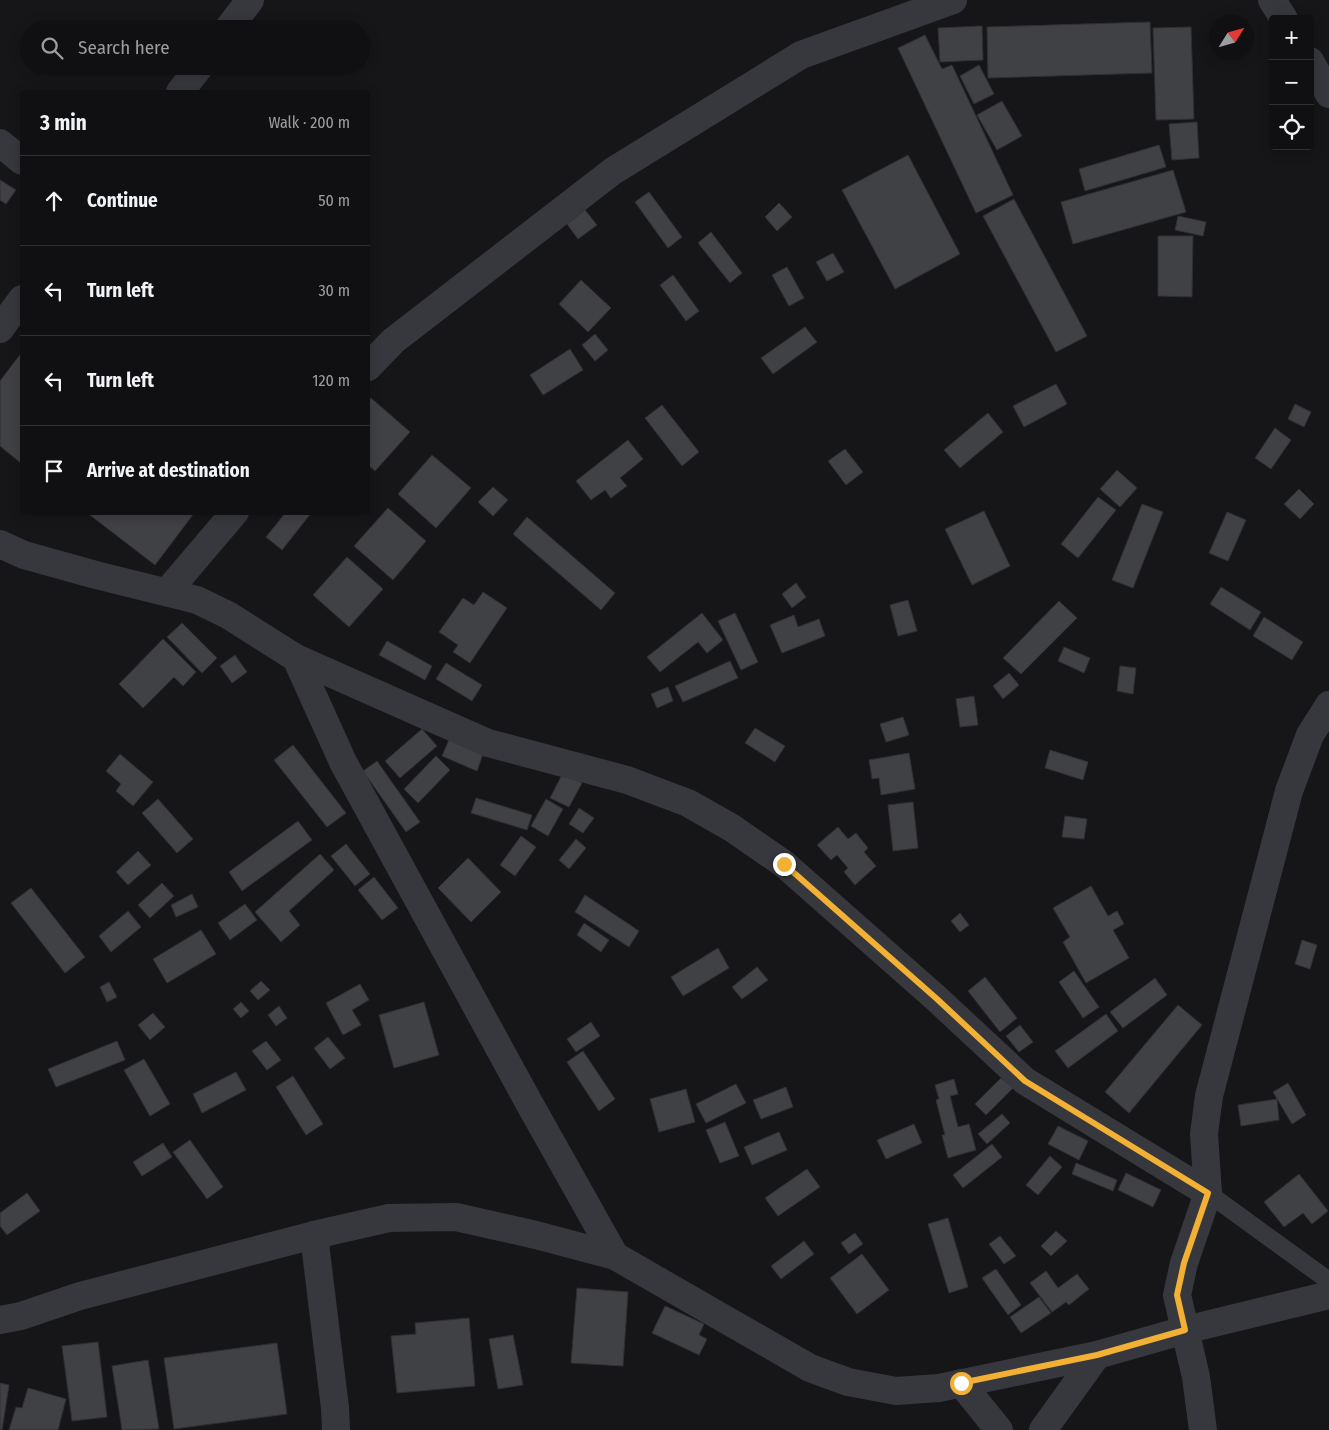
<!DOCTYPE html>
<meta charset="utf-8">
<style>
:root{--surface:#101012;--page:#1e1e20;--text:#f1f3f6;--muted:#9c9d9f;--line:#303032}
body{margin:0;font-family:"Fira Sans Condensed",sans-serif;background:var(--page);color:var(--text)}
.controls{position:absolute;right:15px;top:15px;display:grid;overflow:hidden;border-radius:5px;box-shadow:0 2px 12px #0003}
.controls button{width:45px;height:45px;display:grid;place-items:center;padding:0;border:0;border-bottom:1px solid var(--line);background:var(--surface);color:var(--text);font:25px sans-serif}
.compass{position:absolute;left:1209px;top:15px;width:45px;height:45px;border-radius:50%;background:var(--surface);box-shadow:0 2px 12px #0003;rotate:53deg}
.stop{position:absolute;width:15px;height:15px;margin:-11px;border:4px solid #f2b134;border-radius:50%;background:#fff}
.stop.end{background:#f2b134;border-color:#fff;box-shadow:0 1px 5px #0008}
.list{margin:0;padding:0;list-style:none}
h2{display:flex;justify-content:space-between;align-items:center;height:65px;margin:0;padding:0 20px;font-size:21px}
h2 small{font-size:16px;font-weight:400;color:var(--muted)}
.list li{display:grid;grid-template-columns:32px 1fr auto;gap:15px;align-items:center;box-sizing:border-box;height:90px;padding:0 20px;border-top:1px solid var(--line)}
.list b{display:block;font-size:19px;white-space:nowrap}
.list em{font-size:16px;font-style:normal;color:var(--muted)}
.icon{flex:none;width:28px;height:28px;fill:none;stroke:currentColor;stroke-width:2;stroke-linecap:round;stroke-linejoin:round}
.map{position:relative;flex:none;width:1329px;height:1430px;overflow:hidden}
.search{position:absolute;background:var(--surface);box-shadow:0 2px 12px #0003;left:20px;top:20px;width:350px;height:55px;display:flex;align-items:center;gap:12px;box-sizing:border-box;padding:0 18px;border-radius:28px;color:var(--muted);font-size:19px}
.panel{position:absolute;background:var(--surface);box-shadow:0 2px 12px #0003;left:20px;top:90px;width:350px;height:425px;border-radius:5px}
.map>svg:first-child{display:block}
.building{fill:#404145;stroke:#303034}
.lines{fill:none;stroke-linecap:round;stroke-linejoin:round}
.service{stroke:#37383d;stroke-width:18}
.minor{stroke:#37383d;stroke-width:28}
.tertiary{stroke:#37383d;stroke-width:28}
.route{stroke:#f2b134;stroke-width:6}
</style>
<div class="map">
<svg width="1329" height="1430" viewBox="0 0 1329 1430">
<rect width="100%" height="100%" fill="#161618"/>
<g class="building">
<polygon points="1150,22 1152,73 988,78 987,27"/>
<polygon points="982,26 983,60 940,62 938,28"/>
<polygon points="1191,27 1194,119 1156,120 1153,28"/>
<polygon points="925,35 942,69 952,65 1013,195 976,213 898,48"/>
<polygon points="979,65 994,94 974,104 960,76"/>
<polygon points="1002,101 1022,136 997,150 977,115"/>
<polygon points="1197,122 1199,158 1172,160 1169,124"/>
<polygon points="1159,145 1166,167 1085,191 1079,169"/>
<polygon points="908,155 960,254 895,289 842,190"/>
<polygon points="1173,170 1186,212 1073,244 1061,202"/>
<polygon points="0,180 16,190 6,204 0,200"/>
<polygon points="649,192 682,237 668,248 635,202"/>
<polygon points="1014,199 1087,336 1056,352 983,216"/>
<polygon points="779,203 792,217 777,231 765,217"/>
<polygon points="585,210 597,225 578,239 567,224"/>
<polygon points="1178,216 1206,222 1203,236 1175,230"/>
<polygon points="711,232 742,273 730,283 698,243"/>
<polygon points="1158,236 1193,236 1192,297 1158,296"/>
<polygon points="833,253 844,272 827,281 816,262"/>
<polygon points="787,267 804,298 789,306 772,275"/>
<polygon points="673,275 699,311 686,321 660,285"/>
<polygon points="581,280 611,308 588,332 559,304"/>
<polygon points="805,327 817,342 773,374 761,358"/>
<polygon points="595,334 608,350 595,361 582,345"/>
<polygon points="570,349 583,370 543,395 530,375"/>
<polygon points="22,352 22,464 0,446 0,381"/>
<polygon points="1056,384 1067,404 1024,427 1013,406"/>
<polygon points="371,398 410,432 375,471 368,465 368,401"/>
<polygon points="1295,404 1311,412 1304,427 1288,419"/>
<polygon points="662,405 699,452 682,466 645,418"/>
<polygon points="988,413 1003,432 960,468 944,450"/>
<polygon points="1275,428 1291,440 1271,469 1255,458"/>
<polygon points="628,440 643,459 620,478 627,486 611,498 605,490 591,500 576,481"/>
<polygon points="845,449 863,472 846,485 828,461"/>
<polygon points="432,455 471,488 436,528 398,494"/>
<polygon points="1117,470 1137,488 1120,507 1100,489"/>
<polygon points="493,487 508,500 493,516 478,502"/>
<polygon points="1299,489 1314,504 1300,519 1284,504"/>
<polygon points="1098,497 1116,510 1078,558 1061,544"/>
<polygon points="1142,504 1163,512 1133,588 1112,580"/>
<polygon points="388,508 426,541 393,580 354,546"/>
<polygon points="984,511 1010,566 972,585 945,529"/>
<polygon points="86,512 195,512 155,565"/>
<polygon points="286,512 312,512 282,550 266,537"/>
<polygon points="1227,512 1246,520 1228,561 1209,553"/>
<polygon points="527,517 615,593 601,610 513,534"/>
<polygon points="347,557 383,589 349,627 313,595"/>
<polygon points="796,583 806,597 792,608 782,594"/>
<polygon points="1221,587 1261,612 1250,630 1210,604"/>
<polygon points="483,592 507,608 470,663 453,652 458,645 439,632 463,598 474,605"/>
<polygon points="908,600 917,631 898,636 890,605"/>
<polygon points="1059,601 1077,618 1021,674 1003,658"/>
<polygon points="702,613 723,640 707,653 698,642 660,672 647,657"/>
<polygon points="735,613 758,662 741,670 718,621"/>
<polygon points="794,615 798,627 819,619 825,636 782,653 770,625"/>
<polygon points="1264,617 1303,642 1292,660 1253,636"/>
<polygon points="182,623 217,658 202,673 167,637"/>
<polygon points="163,639 196,672 183,686 174,677 143,708 119,684"/>
<polygon points="387,641 432,666 425,680 379,655"/>
<polygon points="1064,647 1090,658 1084,673 1058,661"/>
<polygon points="235,655 247,672 232,683 220,666"/>
<polygon points="730,661 738,678 683,702 675,686"/>
<polygon points="446,663 482,685 472,701 436,679"/>
<polygon points="1120,666 1136,668 1133,694 1117,691"/>
<polygon points="1009,673 1019,685 1003,699 993,686"/>
<polygon points="668,687 673,701 657,708 651,694"/>
<polygon points="974,696 978,725 960,727 956,699"/>
<polygon points="903,717 909,735 886,742 880,724"/>
<polygon points="755,728 785,746 775,762 745,743"/>
<polygon points="422,729 437,746 400,778 385,761"/>
<polygon points="449,740 483,754 477,771 442,756"/>
<polygon points="293,745 346,813 327,827 274,760"/>
<polygon points="1050,750 1088,762 1083,780 1045,768"/>
<polygon points="909,753 915,789 881,795 879,778 872,779 869,760"/>
<polygon points="120,754 153,782 133,806 116,791 121,784 106,771"/>
<polygon points="436,756 450,770 418,803 404,789"/>
<polygon points="377,761 420,822 406,832 363,771"/>
<polygon points="563,773 582,783 569,807 550,798"/>
<polygon points="476,798 532,815 527,830 471,813"/>
<polygon points="158,799 193,839 177,853 142,813"/>
<polygon points="546,799 563,809 548,836 531,826"/>
<polygon points="913,802 918,848 893,851 888,805"/>
<polygon points="579,808 594,818 583,833 569,824"/>
<polygon points="1065,816 1087,819 1084,839 1062,837"/>
<polygon points="298,821 312,840 242,891 229,872"/>
<polygon points="838,827 848,839 856,833 868,848 864,852 876,866 855,885 844,872 848,868 837,855 831,860 817,845"/>
<polygon points="521,836 536,847 515,876 500,865"/>
<polygon points="576,839 586,848 569,869 559,860"/>
<polygon points="346,844 370,874 355,886 331,856"/>
<polygon points="138,851 151,865 128,885 116,872"/>
<polygon points="320,854 334,870 289,911 300,925 281,942 255,912"/>
<polygon points="468,858 501,892 471,922 438,888"/>
<polygon points="374,877 398,908 382,920 358,890"/>
<polygon points="162,883 174,896 150,918 138,905"/>
<polygon points="1091,886 1108,916 1117,911 1124,924 1113,930 1129,958 1086,983 1063,942 1070,937 1053,908"/>
<polygon points="31,888 85,957 65,973 11,903"/>
<polygon points="192,894 198,907 176,917 171,905"/>
<polygon points="585,895 639,931 629,947 575,912"/>
<polygon points="245,904 257,920 230,940 218,923"/>
<polygon points="128,911 141,927 111,952 99,936"/>
<polygon points="960,913 969,925 960,932 951,921"/>
<polygon points="584,923 609,940 601,952 577,935"/>
<polygon points="201,930 216,954 167,983 153,959"/>
<polygon points="1302,940 1317,945 1310,969 1295,964"/>
<polygon points="718,948 729,968 683,996 671,977"/>
<polygon points="757,967 768,980 742,999 732,987"/>
<polygon points="1074,971 1099,1007 1083,1018 1059,982"/>
<polygon points="985,977 1017,1018 1000,1032 968,991"/>
<polygon points="1155,978 1167,995 1123,1028 1110,1012"/>
<polygon points="261,981 270,990 258,1000 250,991"/>
<polygon points="109,982 117,997 107,1002 100,987"/>
<polygon points="360,984 369,1000 352,1010 361,1025 343,1035 326,1003"/>
<polygon points="241,1002 249,1011 241,1018 233,1009"/>
<polygon points="424,1002 439,1055 394,1068 379,1015"/>
<polygon points="1178,1005 1202,1025 1129,1113 1105,1092"/>
<polygon points="279,1006 287,1018 276,1026 268,1015"/>
<polygon points="153,1013 165,1027 150,1040 138,1025"/>
<polygon points="1106,1014 1118,1031 1068,1068 1055,1051"/>
<polygon points="591,1022 600,1036 576,1052 567,1039"/>
<polygon points="1020,1025 1033,1042 1019,1052 1006,1036"/>
<polygon points="328,1037 345,1058 330,1069 314,1048"/>
<polygon points="117,1041 125,1060 56,1087 48,1069"/>
<polygon points="266,1041 281,1060 267,1070 252,1051"/>
<polygon points="583,1051 615,1099 599,1111 567,1062"/>
<polygon points="144,1059 170,1104 150,1116 124,1070"/>
<polygon points="236,1072 246,1090 202,1113 193,1094"/>
<polygon points="293,1076 323,1124 306,1135 276,1087"/>
<polygon points="1001,1078 1013,1088 986,1115 975,1104"/>
<polygon points="954,1079 958,1094 950,1096 958,1127 969,1124 976,1150 948,1158 942,1135 945,1135 936,1100 939,1099 935,1085"/>
<polygon points="1288,1083 1306,1115 1292,1124 1273,1092"/>
<polygon points="736,1084 746,1103 706,1123 696,1104"/>
<polygon points="786,1087 793,1107 761,1119 753,1100"/>
<polygon points="686,1089 695,1122 659,1132 650,1099"/>
<polygon points="1277,1099 1279,1120 1241,1126 1238,1105"/>
<polygon points="1002,1114 1010,1123 987,1144 978,1134"/>
<polygon points="725,1122 739,1156 720,1163 706,1130"/>
<polygon points="914,1124 922,1143 886,1159 877,1140"/>
<polygon points="1058,1126 1088,1141 1079,1160 1048,1144"/>
<polygon points="779,1132 787,1150 752,1165 744,1147"/>
<polygon points="190,1140 223,1187 207,1199 173,1152"/>
<polygon points="163,1143 172,1157 142,1176 133,1162"/>
<polygon points="992,1144 1002,1157 963,1188 953,1175"/>
<polygon points="1050,1156 1062,1167 1038,1195 1026,1185"/>
<polygon points="1076,1163 1117,1180 1113,1191 1072,1174"/>
<polygon points="807,1169 820,1187 778,1216 765,1198"/>
<polygon points="1126,1173 1161,1190 1153,1207 1118,1190"/>
<polygon points="1299,1174 1328,1211 1312,1224 1303,1213 1284,1227 1264,1202"/>
<polygon points="27,1193 40,1211 7,1235 0,1226 0,1213"/>
<polygon points="948,1218 968,1287 949,1293 928,1224"/>
<polygon points="1056,1231 1067,1241 1051,1256 1041,1246"/>
<polygon points="855,1233 863,1244 849,1254 841,1243"/>
<polygon points="1000,1236 1016,1256 1004,1264 989,1244"/>
<polygon points="804,1241 814,1254 781,1279 771,1266"/>
<polygon points="862,1254 889,1290 857,1314 830,1278"/>
<polygon points="996,1269 1021,1305 1008,1315 982,1278"/>
<polygon points="1046,1271 1058,1288 1077,1274 1089,1289 1069,1305 1066,1302 1052,1312 1030,1283"/>
<polygon points="577,1288 628,1292 623,1366 571,1363"/>
<polygon points="1039,1297 1051,1313 1021,1333 1010,1317"/>
<polygon points="665,1306 704,1324 699,1335 707,1339 699,1355 652,1333"/>
<polygon points="469,1318 475,1386 397,1393 391,1336 416,1334 415,1323"/>
<polygon points="513,1335 523,1385 498,1389 489,1339"/>
<polygon points="98,1342 107,1417 72,1421 62,1346"/>
<polygon points="277,1343 287,1414 174,1429 164,1358"/>
<polygon points="148,1360 159,1429 122,1430 112,1366"/>
<polygon points="0,1383 9,1385 2,1430 0,1429"/>
<polygon points="28,1388 66,1399 58,1430 9,1430 16,1407 22,1408"/>
</g>
<g class="lines">
<polyline class="service" points="1208,1193 1329,1281"/>
<g class="minor">
<polyline points="228,29 250,0"/>
<polyline points="180,92 200,66"/>
<polyline points="0,143 22,161"/>
<polyline points="0,329 22,299"/>
<polyline points="368,367 393,341 613,171 801,55 953,0"/>
<polyline points="0,544 24,555 96,575 197,600 228,615 296,658 488,743 627,780 688,803 732,828 784,864 937,999 1025,1081 1208,1193"/>
<polyline points="167,592 235,512"/>
<polyline points="296,658 343,762 528,1101 615,1256"/>
<polyline points="314,1235 335,1408 336,1430"/>
<polyline points="0,1320 21,1316 80,1296 314,1235 389,1218 456,1217 536,1235 615,1256 810,1368 848,1382 896,1391 939,1388 1097,1355 1185,1330 1329,1295"/>
<polyline points="961,1383 999,1430"/>
<polyline points="1043,1430 1097,1355"/>
<polyline points="1203,1430 1196,1377 1177,1295 1184,1263 1208,1193 1204,1134 1209,1096 1289,791 1310,735 1329,705"/>
</g>
<g class="tertiary">
<polyline points="1272,0 1284,19"/>
<polyline points="1310,61 1329,94"/>
</g>
</g>
<g class="lines">
<polyline class="route" points="784,864 937,999 1025,1081 1208,1193 1184,1263 1177,1295 1185,1330 1097,1355 961,1383"/>
</g>
</svg>
<div class="controls">
<button>+</button>
<button>−</button>
<button><svg class="icon" aria-label="locate" viewBox="0 0 24 24"><circle cx="12" cy="12" r="6"/><path d="M12 2v4M12 18v4M2 12h4M18 12h4"/></svg></button>
</div>
<svg class="compass" viewBox="-18 -18 36 36"><path d="M0-13l5 13h-10z" fill="#e53935"/><path d="M0 13l5-13h-10z" fill="#9c9d9f"/></svg>
<div class="stop" style="left:961px;top:1383px"></div>
<div class="stop end" style="left:784px;top:864px"></div>
<div class="search"><svg class="icon" aria-label="search" viewBox="0 0 24 24"><circle cx="10" cy="10" r="6"/><path d="M15 15l6 6"/></svg>Search here</div>
<section class="panel">
<h2>3 min<small>Walk · 200 m</small></h2>
<ul class="list">
<li><svg class="icon" aria-label="ahead" viewBox="0 0 24 24"><path d="M12 20V5M6 11l6-6 6 6"/></svg><div><b>Continue</b></div><em>50 m</em></li>
<li><svg class="icon" aria-label="left" viewBox="0 0 24 24"><path d="M17 20v-9H6M10 6l-5 5 5 5"/></svg><div><b>Turn left</b></div><em>30 m</em></li>
<li><svg class="icon" aria-label="left" viewBox="0 0 24 24"><path d="M17 20v-9H6M10 6l-5 5 5 5"/></svg><div><b>Turn left</b></div><em>120 m</em></li>
<li><svg class="icon" aria-label="arrive" viewBox="0 0 24 24"><path d="M6 21V4h12l-3 4 3 4H6"/></svg><div><b>Arrive at destination</b></div></li>
</ul>
</section>
</div>
